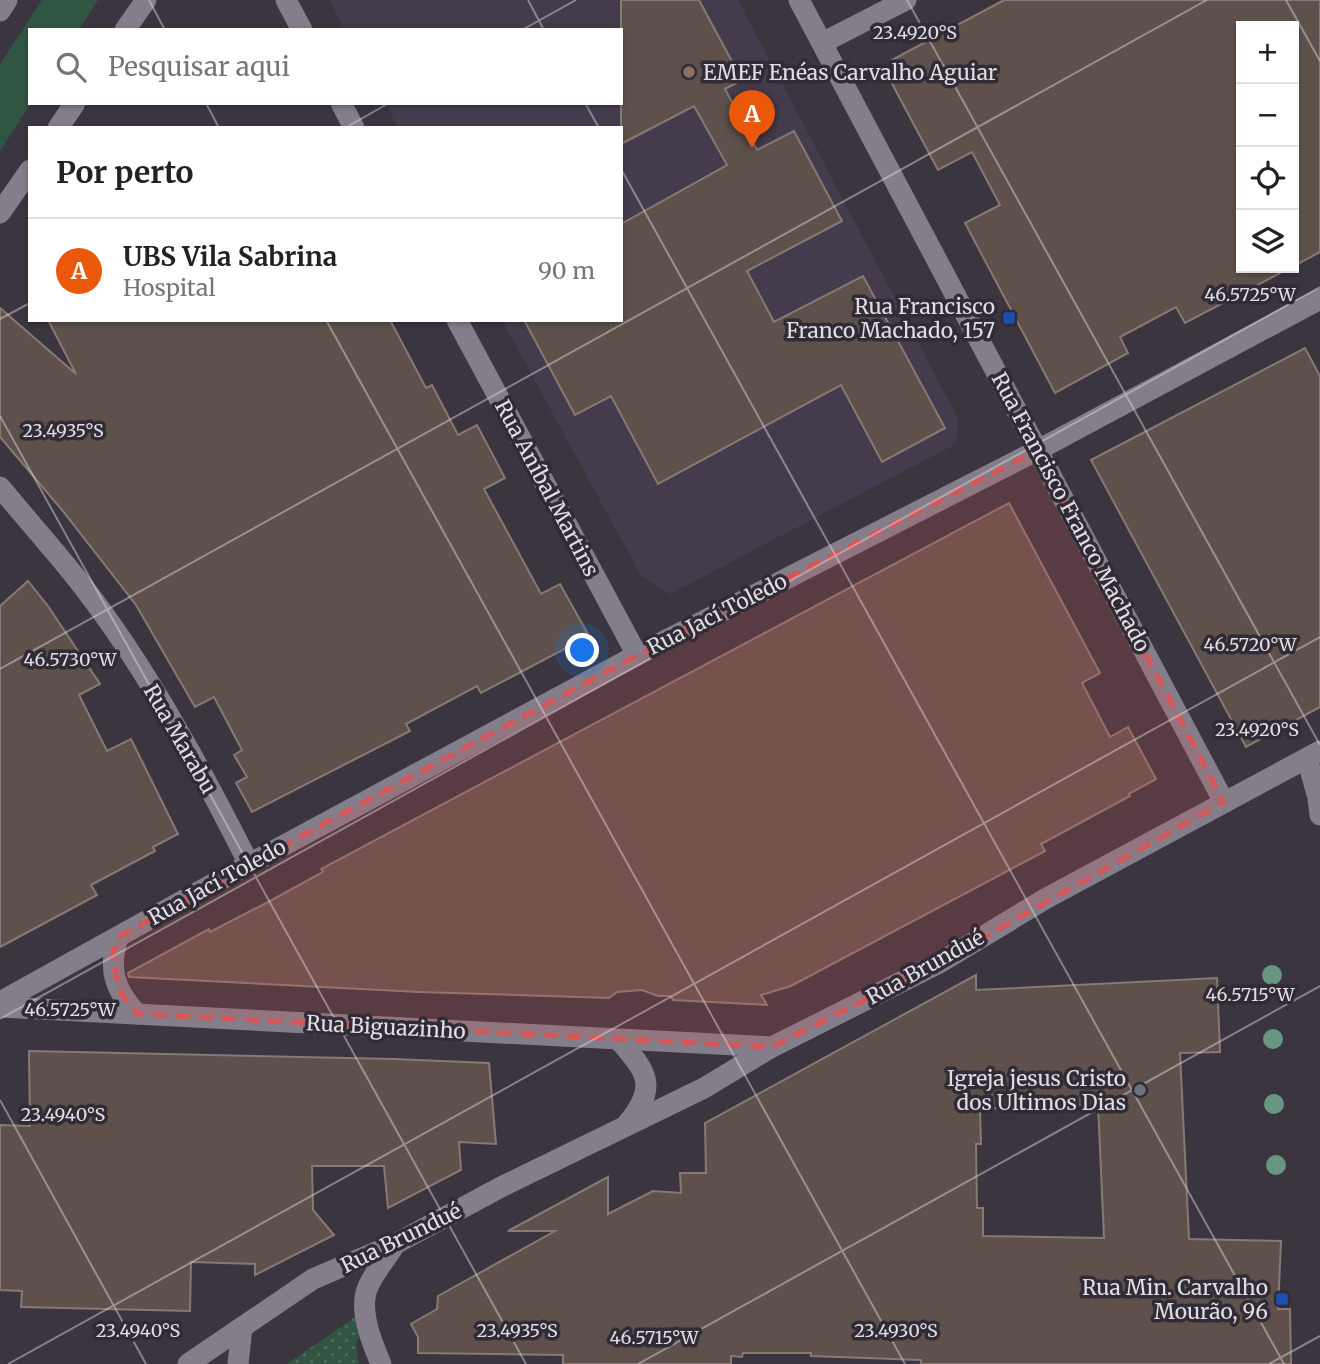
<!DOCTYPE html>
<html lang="pt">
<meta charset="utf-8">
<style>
:root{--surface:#fff;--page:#f6f6f6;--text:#222;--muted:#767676;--line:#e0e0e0;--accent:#ea580c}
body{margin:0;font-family:Merriweather,serif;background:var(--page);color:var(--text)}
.controls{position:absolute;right:21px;top:21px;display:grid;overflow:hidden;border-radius:0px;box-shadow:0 2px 5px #0004}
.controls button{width:63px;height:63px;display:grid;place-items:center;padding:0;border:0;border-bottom:2px solid var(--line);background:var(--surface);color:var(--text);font:35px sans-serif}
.you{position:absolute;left:583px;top:651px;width:24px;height:24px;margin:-18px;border:5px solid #fff;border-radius:50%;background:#1a73e8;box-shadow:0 0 0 10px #1a73e833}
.badge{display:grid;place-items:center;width:46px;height:46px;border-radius:50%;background:var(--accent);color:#fff;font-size:23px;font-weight:700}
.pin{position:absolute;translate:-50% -58px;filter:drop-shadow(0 2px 4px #0008)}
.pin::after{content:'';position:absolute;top:37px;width:24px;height:21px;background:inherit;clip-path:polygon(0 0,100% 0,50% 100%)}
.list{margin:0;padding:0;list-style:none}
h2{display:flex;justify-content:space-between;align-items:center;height:91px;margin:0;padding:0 28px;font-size:30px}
h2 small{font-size:23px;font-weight:400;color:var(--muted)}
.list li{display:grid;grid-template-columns:46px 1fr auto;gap:21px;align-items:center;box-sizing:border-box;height:105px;padding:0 28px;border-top:2px solid var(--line)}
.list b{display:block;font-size:26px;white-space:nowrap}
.list p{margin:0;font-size:23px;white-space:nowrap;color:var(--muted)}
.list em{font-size:23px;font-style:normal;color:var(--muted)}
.icon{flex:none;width:38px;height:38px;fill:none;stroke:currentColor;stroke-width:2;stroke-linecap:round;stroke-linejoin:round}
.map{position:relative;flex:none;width:1320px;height:1364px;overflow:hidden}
.search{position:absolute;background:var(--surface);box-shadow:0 2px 5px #0004;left:28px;top:28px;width:595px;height:77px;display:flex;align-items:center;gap:18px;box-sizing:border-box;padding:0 24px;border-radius:0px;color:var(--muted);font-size:26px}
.panel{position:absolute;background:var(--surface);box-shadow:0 2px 5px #0004;left:28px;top:126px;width:595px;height:196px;border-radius:0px}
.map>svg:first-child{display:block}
.built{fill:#443c4c}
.grass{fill:#315543}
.garden{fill:url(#garden-dots)}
.building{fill:#5e514c;stroke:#877973;stroke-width:2;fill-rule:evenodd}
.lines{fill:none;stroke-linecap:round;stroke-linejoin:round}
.street{stroke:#837e8a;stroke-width:21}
.secondary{stroke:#837e8a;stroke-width:21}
.tree{fill:#679681}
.marked{fill:#d85557;fill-opacity:0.2;stroke:#d85557;stroke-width:5;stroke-dasharray:14 9;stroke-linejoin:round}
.ticks{fill:none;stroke:#e0dde4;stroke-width:2;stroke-opacity:0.45}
.education-dot{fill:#8d6e63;stroke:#302b35;stroke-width:2.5}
.transit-dot{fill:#1a4fb4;stroke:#302b35;stroke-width:2.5}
.worship-dot{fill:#6b7280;stroke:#302b35;stroke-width:2.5}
.labels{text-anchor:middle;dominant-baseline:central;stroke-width:7;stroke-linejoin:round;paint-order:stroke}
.poi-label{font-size:21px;fill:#e0dde4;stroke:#302b35;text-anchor:end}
.street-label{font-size:21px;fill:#e0dde4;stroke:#302b35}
.ticks-label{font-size:18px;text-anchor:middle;fill:#e0dde4;stroke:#302b35;stroke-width:7;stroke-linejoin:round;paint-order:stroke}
</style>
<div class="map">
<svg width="1320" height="1364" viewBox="0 0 1320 1364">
<defs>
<pattern id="garden-dots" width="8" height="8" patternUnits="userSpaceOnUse" patternTransform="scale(1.75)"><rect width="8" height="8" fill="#315543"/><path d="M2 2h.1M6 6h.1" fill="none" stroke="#4f6d5e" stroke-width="1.8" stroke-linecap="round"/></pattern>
</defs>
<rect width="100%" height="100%" fill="#3a353f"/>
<polygon class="built" points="329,0 738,0 959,420 956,444 670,594 641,576 502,320 621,320 621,128 398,128 385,103 621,103 621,30 345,30"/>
<polygon class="grass" points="42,0 98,0 79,30 30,30 31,103 0,151 0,64"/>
<polygon class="garden" points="367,1309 356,1346 359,1364 287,1364"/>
<g class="building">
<polygon points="621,0 699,0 742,80 725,89 757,150 794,131 842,221 747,271 774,322 863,276 945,428 882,462 841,385 658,484 611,396 575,415 524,320 621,320 621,224 727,165 694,106 621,144"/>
<polygon points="1004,0 1320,0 1320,252 1294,266 1294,26 1241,26 1241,268 1290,268 1185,323 1176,307 1120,337 1128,353 1055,393 965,223 1000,205 972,152 938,170 888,76 892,60"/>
<polygon points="0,308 76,374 48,320 390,320 426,388 432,385 458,435 477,425 505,478 484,489 541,594 560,584 589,636 481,693 477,686 406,724 410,731 252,812 236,783 247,777 234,755 242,750 214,697 195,707 136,605 62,510 0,437"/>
<polygon points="1305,348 1320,376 1320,707 1246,747 1091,460"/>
<polygon points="1009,503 1100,673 1082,683 1110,737 1128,727 1156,779 1129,794 1130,796 1041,844 1045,851 791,986 761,995 767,1005 673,1000 671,996 658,996 642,990 617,992 609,998 419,992 129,977 128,973 209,929 210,932 270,901 323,872 321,869"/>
<polygon points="28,581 48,606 100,684 79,695 107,751 131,739 178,834 153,847 155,851 91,885 97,895 0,947 0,606"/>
<path d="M976 975V990L1217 978 1220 1052 1180 1053 1189 1239 1281 1241 1278 1309H1290L1291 1364H921V1360L811 1356V1353H743L742 1357 731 1356V1364H563V1355L418 1353V1337L411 1324 437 1309 438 1296 555 1231H508L608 1177V1214L653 1191 681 1193 680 1173H706L705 1123ZM1098 1104 1104 1238 983 1236V1208H977L976 1144H981L980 1109Z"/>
<polygon points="29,1051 394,1059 489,1063 496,1144 459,1142 461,1170 388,1208 384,1166 312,1166 313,1210 334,1235 255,1275 255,1264 191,1262 190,1311 21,1307 22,1291 0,1290 0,1125 30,1126"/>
</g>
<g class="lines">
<g class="street">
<polyline points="286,0 302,30"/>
<polyline points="799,0 1224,802"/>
<polyline points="822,43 906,0"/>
<polyline points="341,103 354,128"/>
<polyline points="457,320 637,655"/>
<path d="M0 487C28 521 58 554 85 589 149 672 202 771 249 864"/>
<polyline points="1307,758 1318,798 1320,815"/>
<path d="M118 937C108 969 114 989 137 1014"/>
<polyline points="0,1002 249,864 637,655 1038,450 1320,299"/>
<polyline points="0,1007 772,1047"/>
<path d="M619 1040C648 1073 658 1087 627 1124"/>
<polyline points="188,1364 313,1279 395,1244 503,1186 704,1088 772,1047 941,962 1045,899 1320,751"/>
<polyline points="238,1364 242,1328"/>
<path d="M381 1364C372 1343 358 1309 368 1287 374 1272 387 1258 395 1244"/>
</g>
<g class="secondary">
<polyline points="0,11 7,0"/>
<polyline points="125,30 146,0"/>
<polyline points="58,128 75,103"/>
<polyline points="0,213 30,170"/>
</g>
</g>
<g class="tree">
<circle cx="1272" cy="975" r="10"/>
<circle cx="1273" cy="1039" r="10"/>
<circle cx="1274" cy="1104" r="10"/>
<circle cx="1276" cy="1165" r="10"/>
</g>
<path class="marked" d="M1038 450 1224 802 941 962 772 1047 137 1014 119 990 112 957 118 937 249 864 637 655Z"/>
<path class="ticks" d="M149 0 165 30M528 0 544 30M907 0 1320 745M1286 0 1320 61M522 30 576 0M206 103 219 128M585 103 599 128M345 128 389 103M621 169 1284 1364M0 319 30 303M326 320 905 1364M0 416 526 1364M0 669 1207 0M0 1019 1320 287M0 1100 146 1364M8 1364 1320 637M638 1364 1320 986M1269 1364 1320 1336"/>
<circle class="education-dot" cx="689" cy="72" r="7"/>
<g class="transit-dot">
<rect x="1002" y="311" width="14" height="14" rx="3.5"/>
<rect x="1275" y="1292" width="14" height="14" rx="3.5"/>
</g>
<circle class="worship-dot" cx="1140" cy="1090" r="7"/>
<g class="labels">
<g class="poi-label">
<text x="703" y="72" text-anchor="start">EMEF Enéas Carvalho Aguiar</text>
<text x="995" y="306">Rua Francisco<tspan x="995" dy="24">Franco Machado, 157</tspan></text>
<text x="1126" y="1078">Igreja jesus Cristo<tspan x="1126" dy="24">dos Ultimos Dias</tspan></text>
<text x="1268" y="1287">Rua Min. Carvalho<tspan x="1268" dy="24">Mourão, 96</tspan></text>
</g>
<g class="street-label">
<text transform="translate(547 488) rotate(62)">Rua Aníbal Martins</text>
<text transform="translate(1071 512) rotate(62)">Rua Francisco Franco Machado</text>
<text transform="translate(717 614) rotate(-27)">Rua Jací Toledo</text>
<text transform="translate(180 739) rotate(60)">Rua Marabu</text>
<text transform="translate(217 882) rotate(-29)">Rua Jací Toledo</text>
<text transform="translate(925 967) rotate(-29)">Rua Brundué</text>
<text transform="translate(386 1027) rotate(3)">Rua Biguazinho</text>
<text transform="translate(401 1238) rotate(-26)">Rua Brundué</text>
</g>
</g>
<g class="ticks-label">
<text x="915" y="39">23.4920°S</text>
<text x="1250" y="301">46.5725°W</text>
<text x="63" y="437">23.4935°S</text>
<text x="1250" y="651">46.5720°W</text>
<text x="70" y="666">46.5730°W</text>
<text x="1257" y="736">23.4920°S</text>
<text x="1250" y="1001">46.5715°W</text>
<text x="70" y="1016">46.5725°W</text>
<text x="63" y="1121">23.4940°S</text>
<text x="138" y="1337">23.4940°S</text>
<text x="517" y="1337">23.4935°S</text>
<text x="896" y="1337">23.4930°S</text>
<text x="654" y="1344">46.5715°W</text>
</g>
</svg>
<div class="controls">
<button>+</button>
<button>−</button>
<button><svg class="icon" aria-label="locate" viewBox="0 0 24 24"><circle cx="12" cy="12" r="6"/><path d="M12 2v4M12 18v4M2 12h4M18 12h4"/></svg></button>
<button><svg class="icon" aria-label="layers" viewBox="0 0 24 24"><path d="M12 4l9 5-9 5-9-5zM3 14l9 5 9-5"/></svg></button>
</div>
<div class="you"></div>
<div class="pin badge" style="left:752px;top:148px">A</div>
<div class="search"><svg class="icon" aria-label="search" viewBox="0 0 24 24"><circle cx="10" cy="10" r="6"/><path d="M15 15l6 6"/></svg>Pesquisar aqui</div>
<section class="panel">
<h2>Por perto<small></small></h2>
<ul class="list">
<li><span class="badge">A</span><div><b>UBS Vila Sabrina</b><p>Hospital</p></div><em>90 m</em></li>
</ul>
</section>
</div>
